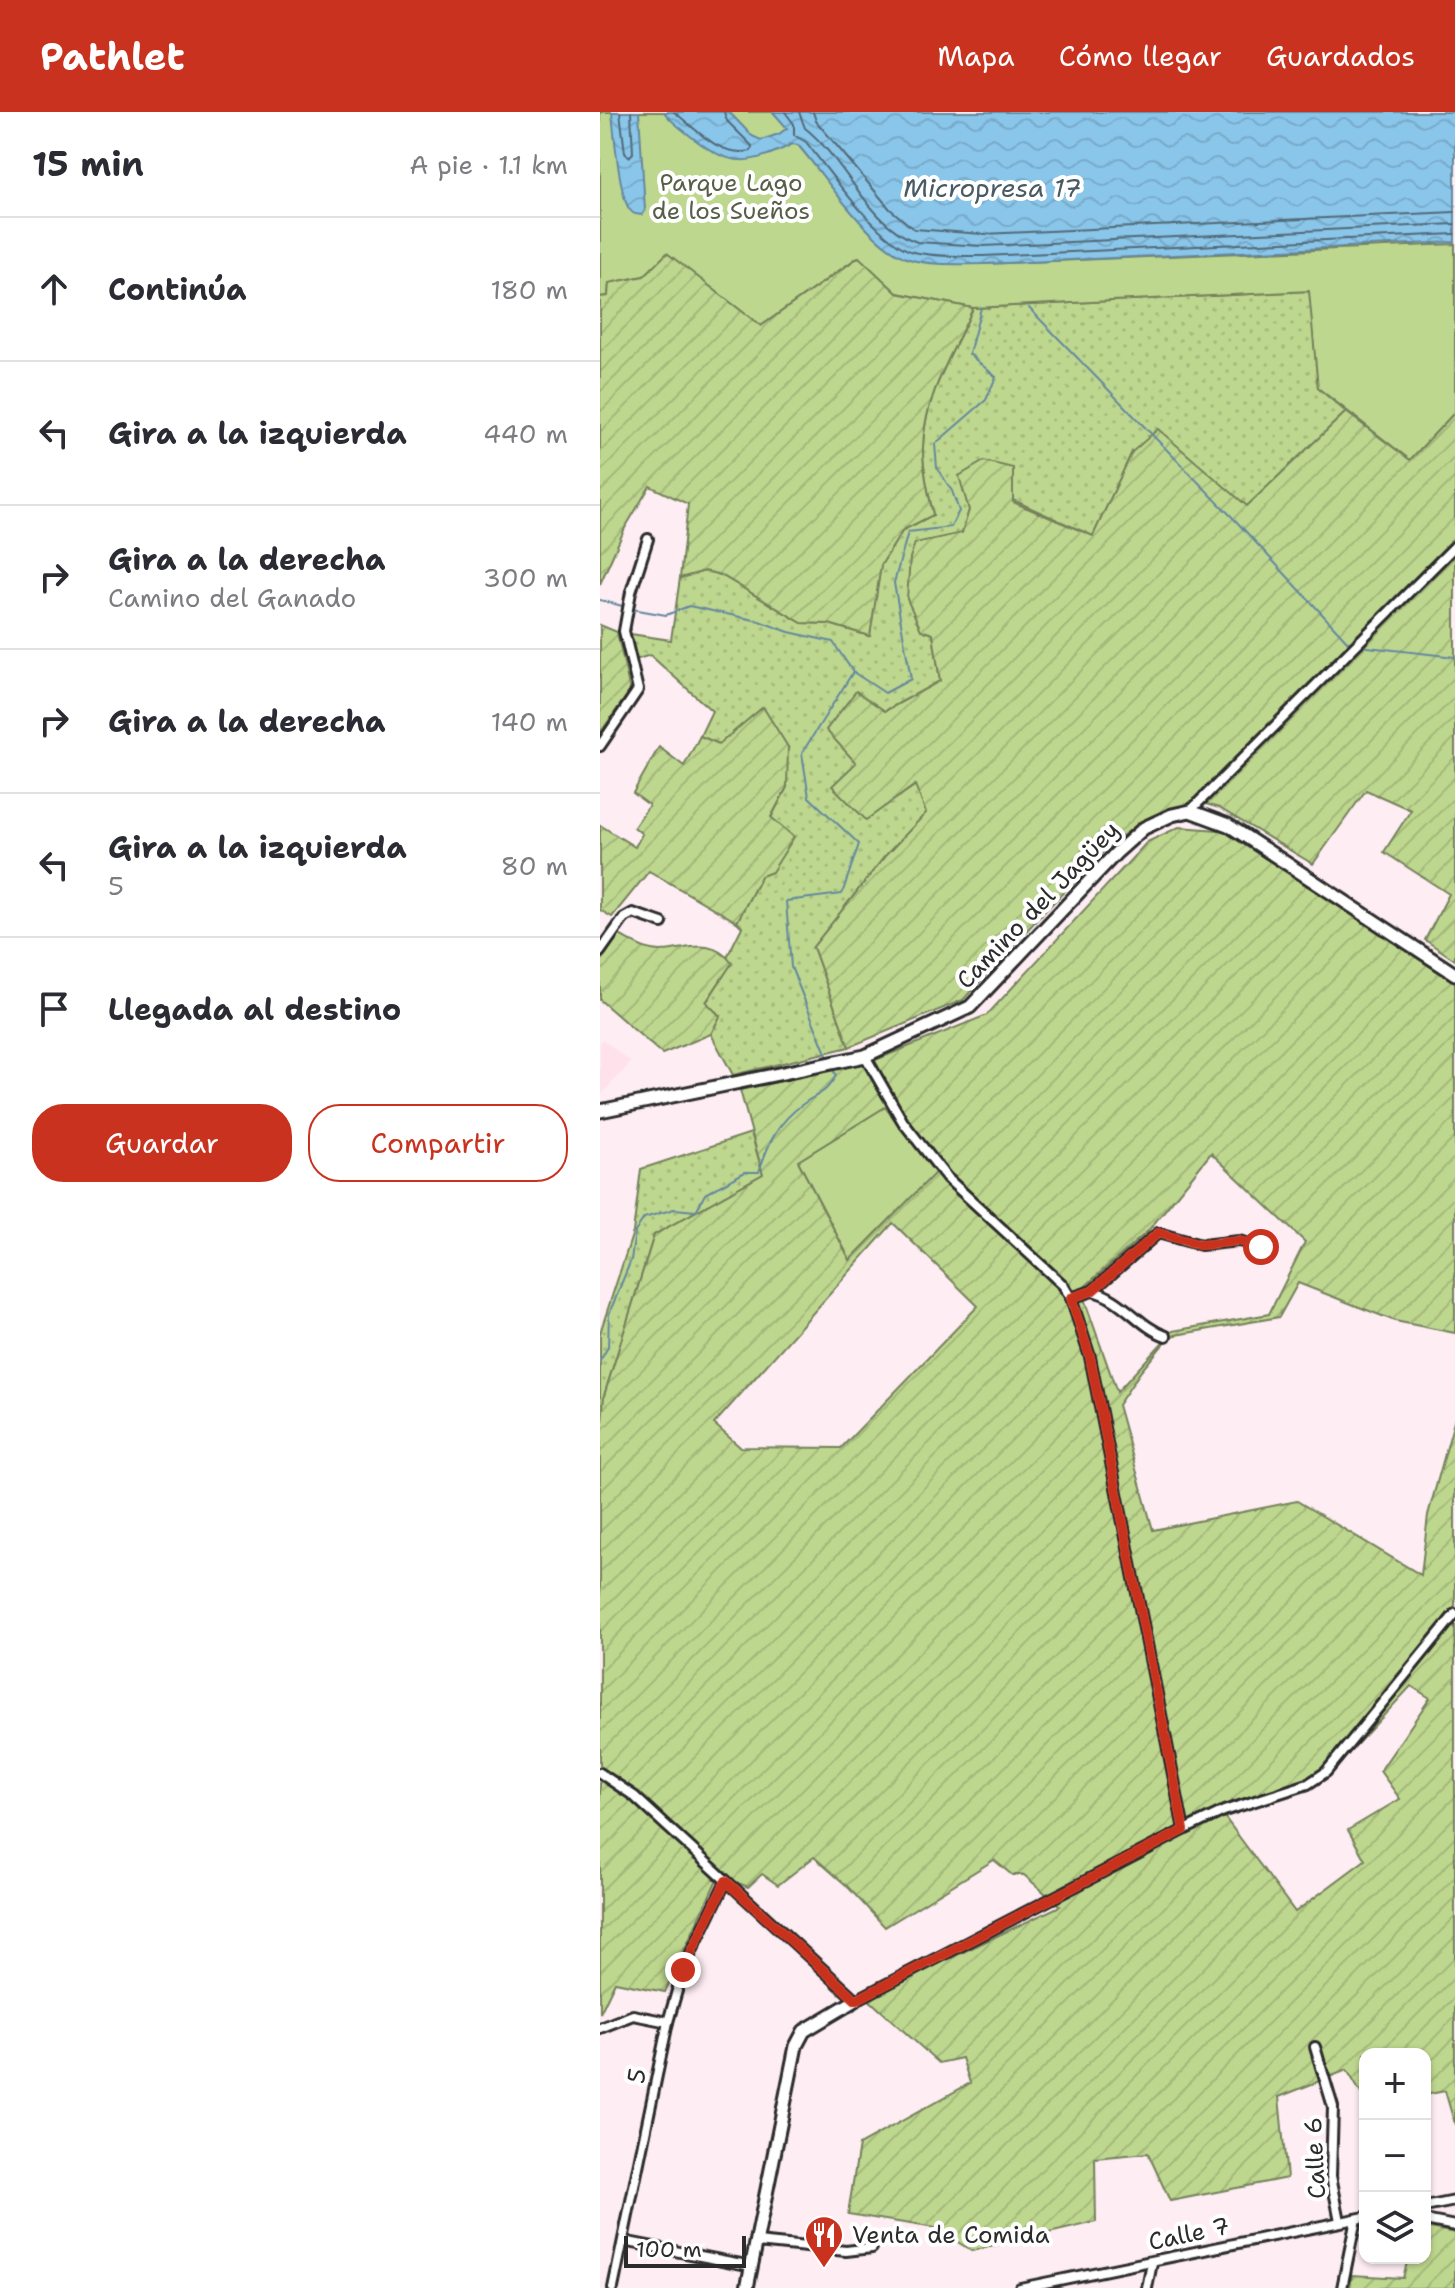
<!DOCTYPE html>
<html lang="es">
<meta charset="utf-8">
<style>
:root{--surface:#fff;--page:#f2f2f3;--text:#2b2b33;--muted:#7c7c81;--line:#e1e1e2;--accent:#c8321e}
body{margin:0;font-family:"Shantell Sans",sans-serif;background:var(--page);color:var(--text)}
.controls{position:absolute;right:24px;bottom:24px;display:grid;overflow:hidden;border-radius:16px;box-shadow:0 2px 6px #0004}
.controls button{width:72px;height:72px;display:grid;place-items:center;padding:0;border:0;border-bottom:2px solid var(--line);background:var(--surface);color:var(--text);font:40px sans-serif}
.scale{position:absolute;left:24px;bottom:20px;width:122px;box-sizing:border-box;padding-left:8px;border:4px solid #2b2b2b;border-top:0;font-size:22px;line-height:28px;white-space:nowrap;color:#2b2b2b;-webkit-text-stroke:6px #fff;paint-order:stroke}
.stop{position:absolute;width:24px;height:24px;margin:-18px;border:6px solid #c8321e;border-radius:50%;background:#fff}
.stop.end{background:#c8321e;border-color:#fff;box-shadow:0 2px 8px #0008}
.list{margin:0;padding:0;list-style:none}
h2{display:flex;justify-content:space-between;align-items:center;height:104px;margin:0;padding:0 32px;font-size:34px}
h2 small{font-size:26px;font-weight:400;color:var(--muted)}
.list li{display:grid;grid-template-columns:52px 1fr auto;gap:24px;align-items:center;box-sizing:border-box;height:144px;padding:0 32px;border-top:2px solid var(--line)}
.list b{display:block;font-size:30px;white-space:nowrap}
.list p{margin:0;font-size:26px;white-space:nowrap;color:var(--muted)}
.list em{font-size:26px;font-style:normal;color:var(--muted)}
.actions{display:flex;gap:16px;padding:24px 32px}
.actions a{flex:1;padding:18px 0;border:2px solid var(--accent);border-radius:32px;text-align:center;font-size:28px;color:var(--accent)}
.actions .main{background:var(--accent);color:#fff}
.icon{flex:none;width:44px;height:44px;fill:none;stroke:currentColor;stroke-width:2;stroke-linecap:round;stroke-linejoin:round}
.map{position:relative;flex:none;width:855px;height:2176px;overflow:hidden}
header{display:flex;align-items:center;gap:48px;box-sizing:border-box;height:112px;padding:0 40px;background:var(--accent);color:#fff}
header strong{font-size:38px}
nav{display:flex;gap:44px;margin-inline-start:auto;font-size:28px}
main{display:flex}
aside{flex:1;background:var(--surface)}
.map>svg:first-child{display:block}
.built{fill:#fee1eb}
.grass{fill:url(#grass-dots);stroke:#74815c;stroke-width:2}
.park{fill:#bed78e;stroke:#74815c;stroke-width:2}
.garden{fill:url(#garden-furrows);stroke:#74815c;stroke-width:2;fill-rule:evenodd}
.water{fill:url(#water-waves);stroke:#64889e;stroke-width:2}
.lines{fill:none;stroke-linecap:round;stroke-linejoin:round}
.shore{stroke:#516977;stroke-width:2}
.stream{stroke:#64889e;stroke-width:2}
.street-casing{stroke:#2b2b2b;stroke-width:14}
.secondary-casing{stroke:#2b2b2b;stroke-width:17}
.street{stroke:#fff;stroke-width:8}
.secondary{stroke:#fff;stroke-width:11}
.route{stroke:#c8321e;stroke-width:10}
.labels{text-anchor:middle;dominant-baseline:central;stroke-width:8;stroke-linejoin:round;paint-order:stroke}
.park-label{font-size:24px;fill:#575f49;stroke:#fff}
.street-label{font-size:24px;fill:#2b2b2b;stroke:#fff}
.poi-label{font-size:24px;fill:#2b2b2b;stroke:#fff;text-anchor:start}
.water-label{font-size:26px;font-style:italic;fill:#485a64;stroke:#fff}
</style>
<header>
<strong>Pathlet</strong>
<nav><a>Mapa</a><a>Cómo llegar</a><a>Guardados</a></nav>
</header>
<main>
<aside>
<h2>15 min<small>A pie · 1.1 km</small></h2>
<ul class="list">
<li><svg class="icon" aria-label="ahead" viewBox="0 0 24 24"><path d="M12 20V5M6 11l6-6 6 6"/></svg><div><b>Continúa</b></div><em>180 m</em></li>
<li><svg class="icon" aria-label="left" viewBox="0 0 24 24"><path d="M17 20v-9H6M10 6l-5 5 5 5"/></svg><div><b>Gira a la izquierda</b></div><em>440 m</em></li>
<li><svg class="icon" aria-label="right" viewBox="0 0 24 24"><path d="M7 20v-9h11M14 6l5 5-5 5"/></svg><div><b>Gira a la derecha</b><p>Camino del Ganado</p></div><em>300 m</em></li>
<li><svg class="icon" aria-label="right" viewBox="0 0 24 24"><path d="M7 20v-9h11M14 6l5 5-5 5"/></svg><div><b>Gira a la derecha</b></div><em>140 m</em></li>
<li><svg class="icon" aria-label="left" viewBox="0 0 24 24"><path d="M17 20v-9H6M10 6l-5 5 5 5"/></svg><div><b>Gira a la izquierda</b><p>5</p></div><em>80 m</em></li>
<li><svg class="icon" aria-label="arrive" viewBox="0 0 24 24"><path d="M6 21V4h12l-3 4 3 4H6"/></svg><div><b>Llegada al destino</b></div></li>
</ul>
<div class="actions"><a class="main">Guardar</a><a>Compartir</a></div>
</aside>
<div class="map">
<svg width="855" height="2176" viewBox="0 0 855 2176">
<defs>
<pattern id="grass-dots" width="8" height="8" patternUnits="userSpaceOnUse" patternTransform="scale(2)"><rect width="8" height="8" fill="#bed78e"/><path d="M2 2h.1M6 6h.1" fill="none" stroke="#a3b97b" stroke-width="1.8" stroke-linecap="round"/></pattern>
<pattern id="garden-furrows" width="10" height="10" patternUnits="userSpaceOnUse" patternTransform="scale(2)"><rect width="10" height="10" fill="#bed78e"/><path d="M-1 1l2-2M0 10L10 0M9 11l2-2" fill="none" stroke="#a3b97b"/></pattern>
<pattern id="water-waves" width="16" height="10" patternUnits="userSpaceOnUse" patternTransform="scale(2)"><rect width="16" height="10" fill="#8ac6ea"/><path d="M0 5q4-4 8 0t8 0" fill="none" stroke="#77aac9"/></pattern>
</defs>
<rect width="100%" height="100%" fill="#feedf3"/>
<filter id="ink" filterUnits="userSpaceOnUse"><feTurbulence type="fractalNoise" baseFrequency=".0125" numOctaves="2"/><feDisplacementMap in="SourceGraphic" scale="16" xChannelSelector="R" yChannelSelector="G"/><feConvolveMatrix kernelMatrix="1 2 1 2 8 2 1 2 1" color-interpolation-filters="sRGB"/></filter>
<g filter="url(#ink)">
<polygon class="built" points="3,928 31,950 0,984 0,931"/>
<g class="grass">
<path d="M710 179 718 276 746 300 647 394 532 340 493 424 360 364 369 398 333 522 340 569 285 599 256 651 266 707 316 673 327 701 286 743 213 835 249 935 133 963 111 922 120 904 106 891 131 852 127 845 142 815 137 810 161 764 172 760 171 706 187 675 119 632 100 624 112 599 50 543 24 552 17 520 71 528 80 466 105 459 121 463 202 511 229 512 269 524 281 453 303 418 333 403C329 381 322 357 323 335 324 284 353 241 373 196Z"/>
<polygon points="151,1021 163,1062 54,1123 4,1284 0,1339 0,1221 33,1120 41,1057"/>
</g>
<g class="park">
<polygon points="0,0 173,0 184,11 198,33 269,119 313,148 383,152 855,132 855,300 810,348 718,276 709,179 373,196 297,181 258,145 161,214 67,142 44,164 9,171 8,184 0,185"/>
<polygon points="285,995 336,1061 250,1148 198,1049"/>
</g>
<g class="garden">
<path d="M67 141 161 214 259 145 297 181 373 196C353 241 324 284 323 335 322 357 329 382 333 403L303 418 281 453 270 524 229 512 202 511 121 463 105 459 80 466 88 392 50 374 25 416 0 472V185L8 184 9 171 44 164Z"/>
<polygon points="746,300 810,348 855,300 855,848 825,828 849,782 784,740 811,698 766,678 713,752 619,696 596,689 541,710 510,733 441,803 363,888 249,935 213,835 286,743 326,701 315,673 266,708 232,674 256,651 226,618 256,579 285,599 340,569 333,522 321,518 307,487 310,446 315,431 362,421 369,398 359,364 384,349 413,356 413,390 493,424 532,340 558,317 647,394"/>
<polygon points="0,513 17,520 30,579 0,621"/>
<polygon points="163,595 188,635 187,675 171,705 194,725 172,760 161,764 137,810 49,759 12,805 0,798 0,713 35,735 42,722 34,715 49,693 33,681 59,635 84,654 100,624 119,632"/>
<path d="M579 715 632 719 855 869V1221L795 1209 698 1171 679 1205 570 1224 541 1259 518 1293 553 1418 697 1389 821 1463 828 1403 855 1306V2013L845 1979 825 1983V1942H765V1988L747 1958 679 1985 687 2066 570 2089 548 2041 495 2046 496 2110 372 2139 335 2116 248 2102 259 2033 370 1971 362 1946 339 1951 267 1886 460 1794 424 1763H412L394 1748 285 1815 246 1773 214 1745 178 1773 162 1762 148 1775 119 1763 65 1880 15 1870 0 1901V1339L4 1284 54 1123 163 1062 140 978 273 949 387 903 547 730ZM285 995 335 1061 250 1148 198 1049ZM611 1041 705 1130 669 1202 573 1219 517 1280 481 1178 548 1119ZM293 1111 378 1194 241 1336 140 1335 114 1312ZM811 1574 830 1586 780 1659 800 1687 748 1718 765 1748 695 1800 623 1703 723 1669Z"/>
<path d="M19 823C28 827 38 835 48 837 75 846 107 818 132 851L106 890 120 904 111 922 62 942 0 888V850Z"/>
<polygon points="825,2115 855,2121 855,2176 750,2176 752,2163 803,2166 808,2146 825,2146"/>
</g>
<g class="water">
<path d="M12 0H39L45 98 42 103C36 102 34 103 30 98 19 85 14 20 12 0Z"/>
<path d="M64 0H129L152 24 161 28 179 22 187 16 173 0H855V130L383 152C360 152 331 154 309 147 269 134 226 65 198 33L193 32C149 53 132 56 93 26 83 18 71 10 64 0Z"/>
</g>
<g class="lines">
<g class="shore">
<polyline points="20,0 25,41 29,45 33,41 31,0"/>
<path d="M74 0C97 17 119 46 151 39L152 34 127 9 124 0"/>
<path d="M185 0 194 12V23L206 30C228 58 281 133 314 140 335 145 361 144 383 144L855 122"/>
<path d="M199 0 205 16C245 47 268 113 317 130L383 134 855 112"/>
<polyline points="213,0 216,9 290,97 314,117 383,122 855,100"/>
</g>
<g class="stream">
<polyline points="429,196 635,408 748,530 753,531"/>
<polyline points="0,488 26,495"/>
<polyline points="32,497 66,503 89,494 159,509 189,520 233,530 253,560"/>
<polyline points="759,534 855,545"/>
<polyline points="228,946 191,855 186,789 242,782 259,732 209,685 202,641 253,560 285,581 311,567 294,471 308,420 351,415 359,399 352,379 337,356 335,332 386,288 396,265 369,242 381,196"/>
<path d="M0 1249 8 1235 9 1202 31 1148 35 1120 44 1106 74 1097 96 1099 105 1082 145 1060H159C168 1031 178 1010 203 992 221 979 222 985 236 964L232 955"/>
</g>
<g class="street-casing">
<g id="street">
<polyline points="0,634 38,578 24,519 31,480 48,427"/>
<polyline points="590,699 855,434"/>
<polyline points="0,840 24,806 33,801 62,811"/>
<polyline points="265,944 303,1010 347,1066 463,1173 471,1186 490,1245 584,1718"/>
<path d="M492 1179C522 1185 539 1215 566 1224"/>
<polyline points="471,1186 492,1179 558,1121 601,1133 639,1129 661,1135"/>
<polyline points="0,1661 34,1684 256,1888 584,1718 624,1699 708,1672 726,1660 855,1502"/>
<polyline points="0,1916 33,1903 68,1910"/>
<polyline points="715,1935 733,1995 731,2064 740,2109"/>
<polyline points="825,2095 855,2089"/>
<polyline points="825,2108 855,2114"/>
<polyline points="23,2129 152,2154"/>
<polyline points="157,2130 246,2139 272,2136"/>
<polyline points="13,2176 68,1910 83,1858 126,1769"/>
<polyline points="420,2176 765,2105"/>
<polyline points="547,2176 552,2151"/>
<polyline points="742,2176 756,2107"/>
</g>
</g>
<g class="secondary-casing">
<g id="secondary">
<polyline points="0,999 265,944 370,895 516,741 544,716 572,703 590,699 628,713 855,862"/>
<polyline points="147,2176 196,1934 204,1919 256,1888"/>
</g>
</g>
<use href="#street" class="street"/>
<use href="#secondary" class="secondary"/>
</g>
</g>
<g class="lines" filter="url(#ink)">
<polyline class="route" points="83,1858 126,1769 256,1888 584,1718 490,1245 471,1186 492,1179 558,1121 601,1133 639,1129 661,1135"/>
</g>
<defs>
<g id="restaurant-pin" transform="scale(2)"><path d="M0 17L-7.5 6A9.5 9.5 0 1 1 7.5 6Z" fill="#c8321e" stroke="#fff"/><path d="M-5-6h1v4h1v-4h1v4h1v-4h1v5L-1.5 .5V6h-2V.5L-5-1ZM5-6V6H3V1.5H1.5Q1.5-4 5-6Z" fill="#fff"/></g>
</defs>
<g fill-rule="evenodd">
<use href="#restaurant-pin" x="224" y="2123"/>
</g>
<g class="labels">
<g class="park-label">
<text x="131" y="71">Parque Lago<tspan x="131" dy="28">de los Sueños</tspan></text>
</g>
<g class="street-label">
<text transform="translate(438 793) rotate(-46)">Camino del Jagüey</text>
<text transform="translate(37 1964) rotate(-78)">5</text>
<text transform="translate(715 2046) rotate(-93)">Calle 6</text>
<text transform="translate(589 2122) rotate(-12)">Calle 7</text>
</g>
<g class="poi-label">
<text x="252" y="2123">Venta de Comida</text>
</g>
<g class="water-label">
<text x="392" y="75">Micropresa 17</text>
</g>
</g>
</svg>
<div class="controls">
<button>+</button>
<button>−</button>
<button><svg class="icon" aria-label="layers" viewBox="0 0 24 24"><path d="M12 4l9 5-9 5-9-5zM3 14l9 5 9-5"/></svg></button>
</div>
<div class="scale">100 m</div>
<div class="stop" style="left:661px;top:1135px"></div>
<div class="stop end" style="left:83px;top:1858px"></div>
</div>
</main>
